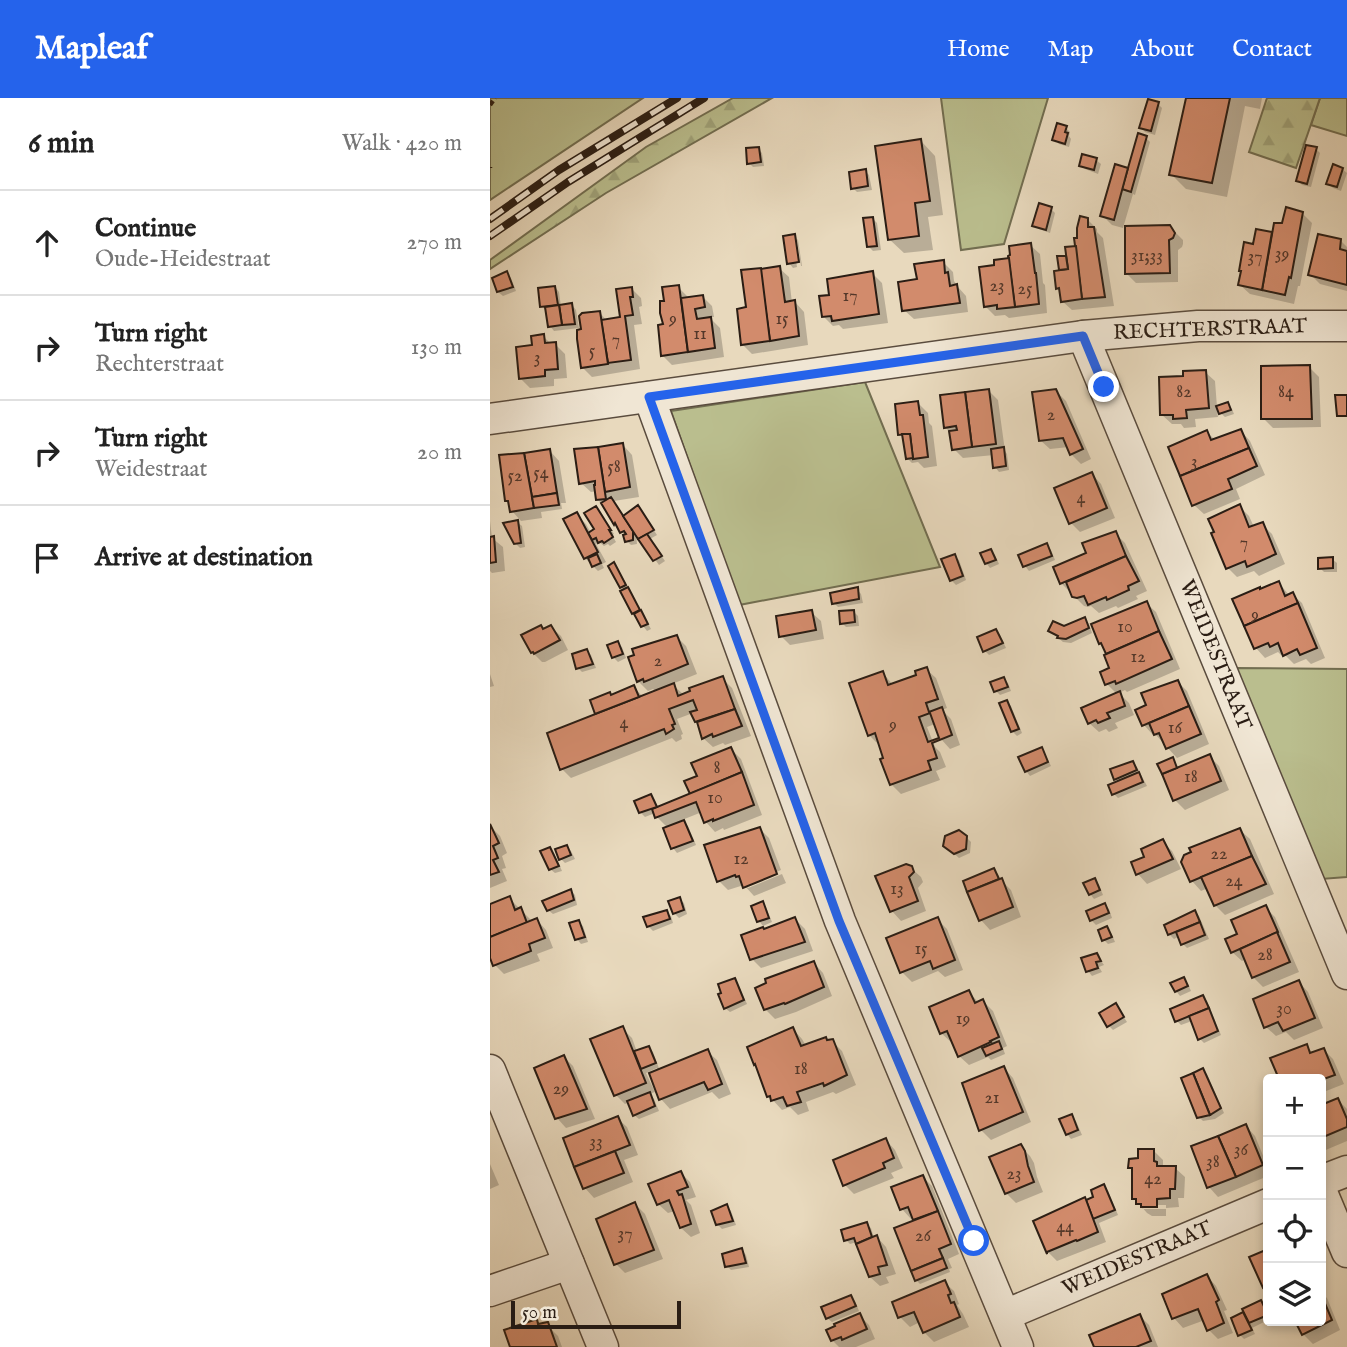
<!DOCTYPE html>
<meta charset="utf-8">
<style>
:root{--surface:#fff;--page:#f2f2f2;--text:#222;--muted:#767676;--line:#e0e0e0;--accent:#2563eb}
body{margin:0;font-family:"IM FELL English",serif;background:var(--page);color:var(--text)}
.controls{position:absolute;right:21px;bottom:21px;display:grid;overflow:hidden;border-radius:7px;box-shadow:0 4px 10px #0003}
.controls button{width:63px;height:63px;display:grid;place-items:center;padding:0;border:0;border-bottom:2px solid var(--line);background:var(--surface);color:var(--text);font:35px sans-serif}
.scale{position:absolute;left:21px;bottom:18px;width:170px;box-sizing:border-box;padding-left:7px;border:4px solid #2a1d14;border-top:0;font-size:19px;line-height:24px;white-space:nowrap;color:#2a1d14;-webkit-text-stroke:5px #f0e6d4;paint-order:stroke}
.stop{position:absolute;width:21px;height:21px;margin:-16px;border:5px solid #2563eb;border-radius:50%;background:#fff}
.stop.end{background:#2563eb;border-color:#fff;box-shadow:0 2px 7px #0008}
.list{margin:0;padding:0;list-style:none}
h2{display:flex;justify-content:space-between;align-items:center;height:91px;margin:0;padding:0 28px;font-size:30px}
h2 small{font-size:23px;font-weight:400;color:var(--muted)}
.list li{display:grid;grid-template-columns:46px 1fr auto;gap:21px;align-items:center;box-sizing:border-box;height:105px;padding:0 28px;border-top:2px solid var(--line)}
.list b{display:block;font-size:26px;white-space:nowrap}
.list p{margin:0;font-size:23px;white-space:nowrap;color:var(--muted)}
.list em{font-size:23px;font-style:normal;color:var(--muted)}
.icon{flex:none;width:38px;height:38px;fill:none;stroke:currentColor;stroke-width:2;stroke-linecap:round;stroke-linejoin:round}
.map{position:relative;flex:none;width:857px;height:1249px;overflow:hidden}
header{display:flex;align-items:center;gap:42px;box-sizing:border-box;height:98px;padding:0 35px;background:var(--accent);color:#fff}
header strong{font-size:33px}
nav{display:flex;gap:38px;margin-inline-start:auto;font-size:24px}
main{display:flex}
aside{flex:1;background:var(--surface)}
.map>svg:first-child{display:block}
.green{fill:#babe8e;stroke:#726e51;stroke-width:2}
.forest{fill:url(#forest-firs);stroke:#726e51;stroke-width:2}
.shadow{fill:#0003;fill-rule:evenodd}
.building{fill:#d28b6c;stroke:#2a1d14;stroke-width:2;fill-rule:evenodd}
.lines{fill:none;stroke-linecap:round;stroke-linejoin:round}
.minor-casing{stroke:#5a4c3e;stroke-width:33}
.path{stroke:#2a1d14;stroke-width:4.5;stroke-dasharray:5 3.5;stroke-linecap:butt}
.minor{stroke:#f0e6d4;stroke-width:30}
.rail-casing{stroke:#2a1d14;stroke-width:8}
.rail{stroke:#f0e6d4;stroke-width:5;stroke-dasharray:16;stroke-linecap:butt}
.route{stroke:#2563eb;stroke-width:9}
.labels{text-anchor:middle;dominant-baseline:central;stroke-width:7;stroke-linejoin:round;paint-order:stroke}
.number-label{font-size:18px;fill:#54382a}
.street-label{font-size:21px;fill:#2a1d14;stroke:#f0e6d4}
</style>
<header>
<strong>Mapleaf</strong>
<nav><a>Home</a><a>Map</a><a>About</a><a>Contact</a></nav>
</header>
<main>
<aside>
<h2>6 min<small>Walk · 420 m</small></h2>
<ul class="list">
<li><svg class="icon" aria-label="ahead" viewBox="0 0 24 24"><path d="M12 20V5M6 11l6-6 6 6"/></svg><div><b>Continue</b><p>Oude-Heidestraat</p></div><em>270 m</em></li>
<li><svg class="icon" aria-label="right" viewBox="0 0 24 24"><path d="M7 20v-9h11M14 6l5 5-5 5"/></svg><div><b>Turn right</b><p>Rechterstraat</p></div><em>130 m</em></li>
<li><svg class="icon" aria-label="right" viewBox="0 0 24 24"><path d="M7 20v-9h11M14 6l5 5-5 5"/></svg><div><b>Turn right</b><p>Weidestraat</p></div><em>20 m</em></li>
<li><svg class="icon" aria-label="arrive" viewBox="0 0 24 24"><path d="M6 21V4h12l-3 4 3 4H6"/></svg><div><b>Arrive at destination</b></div></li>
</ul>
</aside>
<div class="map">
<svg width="857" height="1249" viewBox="0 0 857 1249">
<defs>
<pattern id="forest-firs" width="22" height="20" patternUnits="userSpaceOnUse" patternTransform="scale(1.75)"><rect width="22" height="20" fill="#babe8e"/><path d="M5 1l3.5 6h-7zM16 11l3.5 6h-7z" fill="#a0a37a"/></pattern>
</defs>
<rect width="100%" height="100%" fill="#e8d9bd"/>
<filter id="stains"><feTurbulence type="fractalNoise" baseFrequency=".00286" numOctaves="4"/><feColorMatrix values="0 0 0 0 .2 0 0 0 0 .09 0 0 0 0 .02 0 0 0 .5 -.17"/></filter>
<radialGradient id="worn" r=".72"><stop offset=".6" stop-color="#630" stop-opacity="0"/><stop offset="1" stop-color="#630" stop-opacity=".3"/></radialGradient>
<g class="green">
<polygon points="0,0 153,0 0,102"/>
<polygon points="451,0 558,0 514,146 471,152"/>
<polygon points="830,0 857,0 857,38 821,27"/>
<polygon points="375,284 450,469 249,507 181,313"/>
<polygon points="746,570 857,571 857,779 831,781"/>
</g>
<g class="forest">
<polygon points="243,0 282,0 116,95 0,171 0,162 156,49"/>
<polygon points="777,0 830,0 806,70 759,54"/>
</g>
<g class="shadow">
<polygon points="698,0 772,0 770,11 755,8 737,99 696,91 681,76"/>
<polygon points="668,6 672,10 665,37 655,34 651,29"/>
<polygon points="576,30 580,34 579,38 581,41 579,49 569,46 564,41"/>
<polygon points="656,40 660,44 645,97 643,96 633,130 622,127 612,117 639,72"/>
<polygon points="431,43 445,58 453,117 438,119 443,152 414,155 399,141"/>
<polygon points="268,51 272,55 274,68 263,69 259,65"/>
<polygon points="826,51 830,55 821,89 812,87 808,82"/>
<polygon points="606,62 611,66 608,76 595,71 591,67"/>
<polygon points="852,71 857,75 851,93 843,90 838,86"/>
<polygon points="375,73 379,77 382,92 367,94 363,90"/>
<polygon points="561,111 565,115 560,135 549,131 544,127"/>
<polygon points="812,115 822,125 810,188 808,188 804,206 760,196 750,187 767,133 784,136"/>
<polygon points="383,121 387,125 391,152 383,153 378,148"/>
<polygon points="597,121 607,131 607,134 613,140 624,208 582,212 572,203 571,193 568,190 573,174 571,171 575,159 578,162 588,149"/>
<polygon points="679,128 693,142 693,146 692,149 688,152 688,184 646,185 637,176"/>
<polygon points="304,138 306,140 303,140 307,169 303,170 299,165 295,139"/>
<polygon points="307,141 308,142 312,168 311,168"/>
<polygon points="850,142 857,149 857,193 830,186 820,176"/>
<polygon points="540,147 550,156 553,185 555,187 557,215 519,220 515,217 505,218 495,208 506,168 520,162"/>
<polygon points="453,164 463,174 464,183 468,189 476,198 478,214 424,221 414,212 429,183"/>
<polygon points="289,170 299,179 302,205 305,204 314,214 318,247 262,256 252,246 258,211"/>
<polygon points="16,175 21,180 26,193 13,198 8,194"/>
<polygon points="382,175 392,185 398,225 353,231 349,227 343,228 334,219 341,198"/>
<polygon points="65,189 69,194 71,209 82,207 86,212 89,230 64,233 60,228 56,213 52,208"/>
<polygon points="188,189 198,199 198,201 213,199 222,208 224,219 219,219 230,230 234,259 182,267 172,257 176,227 176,204"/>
<polygon points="141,190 151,200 152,208 149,209 152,226 144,227 150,271 102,279 92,269 110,215 117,223 132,221"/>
<polygon points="53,238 61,246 65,246 75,256 77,280 64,281 64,288 40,290 31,281 43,248"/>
<polygon points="819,269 829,279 831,329 783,330 773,320"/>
<polygon points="715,274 725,283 727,309 738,306 742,311 744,316 735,319 727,312 728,319 705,321 706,329 694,330 691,326 682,326 672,317 695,280"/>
<polygon points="499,293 508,302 515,353 517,356 519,372 509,374 505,369 504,357 473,360 464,351 461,335 455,329"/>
<polygon points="566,293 576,303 601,361 591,366 581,356 579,349 560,351 550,342"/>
<polygon points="428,305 438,315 439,325 442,328 447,368 434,370 428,364 422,365 417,360 415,341 410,336"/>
<polygon points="751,333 760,343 775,377 746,391 750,401 714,416 704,407 717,334 725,342"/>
<polygon points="133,347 142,357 149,399 124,403 124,406 133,419 152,414 167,437 160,441 175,463 169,467 146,435 147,446 141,447 137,443 135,437 125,425 115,409 108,402 107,393 101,394 91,385 86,352"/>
<polygon points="60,353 69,363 76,405 71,405 72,411 51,414 52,420 31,423 22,413 21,406 17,402"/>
<polygon points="602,376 611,386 625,420 590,434 581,425"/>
<polygon points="749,408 759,418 764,429 772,426 782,436 795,466 769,478 764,473 747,479 738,470"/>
<polygon points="110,414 124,436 122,437 126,444 120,448 118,446 114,448 109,444 106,446 116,464 112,466 114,470 108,473 95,460 86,416 96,426 101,435 107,432"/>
<polygon points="0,423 2,440 13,449 15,473 2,475 0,473"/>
<polygon points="27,424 32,428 35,449 30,450 25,445"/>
<path d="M625 435 635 445 657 493 646 498 648 501 628 510 626 508 609 515 601 508 598 509 594 508 571 485 599 456ZM584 479 585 482 574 486V482Z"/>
<polygon points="557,447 561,452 565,462 539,473 535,468"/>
<polygon points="501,453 505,457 509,466 500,470 496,465"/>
<polygon points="464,458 469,462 476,482 466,487 461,482"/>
<polygon points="842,461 847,465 847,474 834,474 830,470"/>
<polygon points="124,466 128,471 161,531 157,533 143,515 135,493 131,489"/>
<polygon points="789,485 799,497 802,496 812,505 835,560 821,566 816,561 804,566 794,556 791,557 788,554 775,560 766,550 744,502"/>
<polygon points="367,491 371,496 373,505 348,509 344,505"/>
<polygon points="656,505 666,514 690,571 637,594 635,592 629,595 639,605 644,617 625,625 628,630 619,634 616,631 609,634 599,625 627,596 617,586 622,571 614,548 611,545"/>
<polygon points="363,513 368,518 369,528 356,529 352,525"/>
<polygon points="321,514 331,523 334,541 300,547 291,538"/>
<polygon points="594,521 599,526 602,535 581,545 573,544 560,533 575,530"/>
<polygon points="61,529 71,538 78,552 55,564 52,564 42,554 54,533"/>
<polygon points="506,533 510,537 516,550 499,557 495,553"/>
<polygon points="187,539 196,548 207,576 182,586 194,597 232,580 242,590 261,638 235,647 233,645 223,649 213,640 210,627 203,615 187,621 193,636 191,637 192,641 186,644 182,640 81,680 72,671 108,617 102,603 122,598 144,589 153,599 166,594 163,591 158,593 148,583"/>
<polygon points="127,545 132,549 136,560 128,564 123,559"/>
<polygon points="97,553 101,557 106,570 92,574 88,570"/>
<polygon points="436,571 446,580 457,610 452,612 461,621 470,647 460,651 451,641 445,626 437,629 445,649 450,654 456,669 446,673 450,682 411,696 401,686 396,661 390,646 389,647 379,637 393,575 403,587 428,578"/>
<polygon points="0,576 4,588 0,589"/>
<polygon points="513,581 518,585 521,593 510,597 506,593"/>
<polygon points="688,584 697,593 719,646 687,660 665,636 663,637 654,627 658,608"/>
<polygon points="517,604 521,608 532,635 527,638 522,633"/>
<polygon points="241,651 251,661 272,717 234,732 233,730 225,734 216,724 212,714 192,722 198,728 206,747 187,755 183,750 178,730 167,719 165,715 155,719 151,715 147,704 161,698 165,702 168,710 202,697 209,679"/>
<polygon points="551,651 555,656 561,668 540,678 536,673"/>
<polygon points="719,658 729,668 739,692 695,712 685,702 670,667 682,662 689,671"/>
<polygon points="643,665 647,669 657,688 628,700 624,696 629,684 626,681"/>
<polygon points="0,728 10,738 17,755 12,758 16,770 12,771 17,783 0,790"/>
<polygon points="270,731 279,740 291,772 255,787 258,790 292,776 296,785 264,798 254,787 238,792 229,783"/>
<polygon points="750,732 760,741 784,796 735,817 725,807 718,790 711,793 702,783"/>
<polygon points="476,739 481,744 480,755 469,760 460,752"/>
<polygon points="672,743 682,753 691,771 657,786 648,776 643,765 656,760"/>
<polygon points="77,749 81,753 85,761 75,765 71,761"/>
<polygon points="59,751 64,755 72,773 65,775 60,771"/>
<polygon points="421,770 431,779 433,784 428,790 436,813 411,823 402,813"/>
<polygon points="504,772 508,776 511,782 521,792 531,819 500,832 491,822 475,784"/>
<polygon points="605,782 609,787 613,797 604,801 600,796"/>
<polygon points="81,793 85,797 87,807 63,816 58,812"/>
<polygon points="19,800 40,821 41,825 47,822 56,832 63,850 47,856 50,863 14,876 5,867 0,855 0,808"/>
<polygon points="189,801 194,805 197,816 189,820 184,815"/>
<polygon points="272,805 276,809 282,824 273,828 269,823 263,809"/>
<polygon points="614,807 619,811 622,820 606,827 601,822"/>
<polygon points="775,809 785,819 809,874 773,889 763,879 756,861 752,863 742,854 750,837"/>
<polygon points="176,814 181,818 183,825 163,833 158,828"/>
<polygon points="705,814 709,818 719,841 697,850 693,846 690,838 684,841 679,836"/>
<polygon points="305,821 315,831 323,853 271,870 262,861 275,833"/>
<polygon points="447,821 457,831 473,872 455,879 448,873 422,884 412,874"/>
<polygon points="88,824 93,828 98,844 91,846 87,841 81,826"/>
<polygon points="616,830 621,835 625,844 618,846 614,842"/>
<polygon points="607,857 614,867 609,869 612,874 602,878 598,873 594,861"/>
<polygon points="324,865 333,875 342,898 306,914 285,921 275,911"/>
<polygon points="694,881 698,886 701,893 690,898 686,893"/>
<polygon points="244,882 248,886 257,906 240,914 235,910"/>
<polygon points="809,884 818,894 833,930 804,942 796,934 786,938 776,929"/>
<polygon points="479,894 489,905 493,903 503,913 517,948 513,950 515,956 501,962 498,959 479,967 469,958 463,943 461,944 451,935"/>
<polygon points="713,899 717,903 731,937 714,945 710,941 702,923 691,927 687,923"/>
<polygon points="626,907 637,924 623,932 619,928"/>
<polygon points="132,930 142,940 147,954 158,950 163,954 170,973 217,953 227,962 241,996 229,1001 222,994 180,1011 171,1001 167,970 156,975 165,994 159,996 164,1001 169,1013 149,1021 144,1017 140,1004 135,1006 126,997"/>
<polygon points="303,931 312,941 316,948 336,941 339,943 342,943 352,953 366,987 346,996 343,994 316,1004 319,1013 308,1017 300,1009 292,1012 279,998 268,968"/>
<polygon points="816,948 824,956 834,952 843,961 854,986 831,995 831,981 791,981 782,961"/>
<polygon points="74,959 83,968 105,1021 76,1030 67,1020 47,971"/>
<polygon points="514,970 523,980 541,1024 501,1042 491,1032 474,986"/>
<polygon points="713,972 717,976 734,1015 725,1021 713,1023 709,1019"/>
<polygon points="848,1002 857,1011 857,1043 831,1054 831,1009"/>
<polygon points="582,1018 586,1023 592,1037 581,1041 577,1036"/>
<polygon points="127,1020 137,1029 148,1057 134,1062 143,1084 104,1100 95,1090 75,1041"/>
<polygon points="756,1028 765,1038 778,1070 778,1078 728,1099 719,1089"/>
<polygon points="396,1042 405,1052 413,1070 401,1075 404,1080 364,1096 355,1087"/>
<polygon points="530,1048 540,1058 544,1065 547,1079 553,1094 526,1105 516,1095"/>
<path d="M664 1053 673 1062V1070H685L695 1079 694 1100H688L689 1109 676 1110V1118H662L657 1115 644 1100 643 1073 640 1070ZM650 1107H676V1111H653Z"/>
<polygon points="0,1066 9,1087 0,1091"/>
<polygon points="191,1075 200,1084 206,1099 196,1102 201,1107 210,1135 201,1139 191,1130 185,1113 178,1115 168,1106"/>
<polygon points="433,1079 442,1088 469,1156 458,1161 462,1170 459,1171 460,1174 430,1186 426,1182 425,1123 424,1120 421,1121 412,1111"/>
<polygon points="614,1088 618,1093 628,1117 609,1125 616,1144 567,1163 558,1154 597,1104 606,1100"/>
<polygon points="145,1106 155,1116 173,1161 135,1175 126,1166"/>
<polygon points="237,1108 241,1113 246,1127 232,1131 227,1126"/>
<polygon points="376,1126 381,1130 384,1140 387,1139 396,1149 406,1176 396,1179 399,1185 390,1188 380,1179 367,1144 360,1146 356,1142"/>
<polygon points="252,1152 256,1157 259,1169 241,1172 237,1168"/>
<polygon points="717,1178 726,1188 737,1212 734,1213 743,1235 728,1241 719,1232 715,1222 693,1230 684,1220 674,1196"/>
<polygon points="454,1184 464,1193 469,1206 467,1207 473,1216 479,1229 444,1244 434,1234 430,1224 420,1229 410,1219"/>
<polygon points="831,1194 837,1200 850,1232 823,1246 813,1236 807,1223 831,1223"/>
<polygon points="360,1199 365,1203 369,1213 342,1224 337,1220"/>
<polygon points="771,1204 775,1209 778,1216 778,1222 762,1230 765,1236 754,1241 750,1237 743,1221 756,1215"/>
<polygon points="369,1217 379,1227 385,1241 366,1249 349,1249 342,1242"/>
<polygon points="650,1218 659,1227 668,1249 606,1249"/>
<polygon points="46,1223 51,1227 56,1226 68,1238 72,1249 21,1249"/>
</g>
<g class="building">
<polygon points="696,0 740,0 722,85 679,77"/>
<polygon points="658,1 669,4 661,33 649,30"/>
<polygon points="567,25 577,28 575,34 578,35 575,46 562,42"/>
<polygon points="648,35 657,38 641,94 632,91"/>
<polygon points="431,41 440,103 425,105 429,138 398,142 385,48"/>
<polygon points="816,47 827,49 817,86 806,83"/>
<polygon points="269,49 271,64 257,66 256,50"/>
<polygon points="592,56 607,60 604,72 589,68"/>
<polygon points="625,66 638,70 624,122 610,118"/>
<polygon points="843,66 853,70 847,89 836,86"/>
<polygon points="376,71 378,88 361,91 359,74"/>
<polygon points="549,105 562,109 556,132 542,128"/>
<polygon points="796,109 813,114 801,180 799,179 795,197 772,192 784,125 792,125"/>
<polygon points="590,118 598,120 598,129 604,129 615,199 592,201 584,140 587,140 587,130"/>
<polygon points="383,119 387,148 377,149 373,120"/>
<polygon points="680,127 685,135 683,140 679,142 680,175 635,176 635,128"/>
<polygon points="766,131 782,134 772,192 748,187 751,173 749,173 754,144 763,146"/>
<polygon points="305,136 309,164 297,166 293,138"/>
<polygon points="828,136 851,141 850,151 857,153 857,187 818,177"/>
<polygon points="541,145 545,175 546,175 549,206 525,209 518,158 520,157 519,148"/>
<polygon points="586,148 592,201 571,204 569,190 566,191 564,173 578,171 575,149"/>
<polygon points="567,158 576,158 578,171 569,172"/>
<polygon points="519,160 525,209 507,211 507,207 494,209 489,169 504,167 504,162"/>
<polygon points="454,162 455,175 458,174 460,188 467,186 470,205 412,213 408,184 427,181 424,166"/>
<polygon points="290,168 295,204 305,202 309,238 280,243 270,171"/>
<polygon points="271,170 280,243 251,247 247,211 256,209 251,172"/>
<polygon points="17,173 23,189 7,194 2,180"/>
<polygon points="383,173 389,216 342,223 341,218 332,219 329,198 339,197 337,181"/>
<polygon points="189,187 198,254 171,258 168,227 173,226 170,215 170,203 174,203 172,189"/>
<polygon points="65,188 68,207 50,209 48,190"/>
<polygon points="142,189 143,199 140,199 143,217 135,218 141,262 118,265 111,222 130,219 126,191"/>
<polygon points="213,197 215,209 205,211 207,221 221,219 225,250 198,254 191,200"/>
<polygon points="82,205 85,226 72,227 69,207"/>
<polygon points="69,207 72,227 58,229 55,209"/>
<polygon points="110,213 118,266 91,270 87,241 87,232 91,231 89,218 92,215"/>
<polygon points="54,236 55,245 66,244 68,271 55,272 55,278 29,281 26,249 42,247 41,238"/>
<polygon points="820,267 822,321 771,321 771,268"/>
<polygon points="716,272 719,310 696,312 697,320 683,321 683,317 670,317 669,279 693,278 693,273"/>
<polygon points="499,291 506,346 482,349 475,294"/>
<polygon points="566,291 593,351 580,357 573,340 549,343 542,294"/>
<polygon points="475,294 482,349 462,352 459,333 467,332 466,328 454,330 450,297"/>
<polygon points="845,297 857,297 857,318 847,318"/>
<polygon points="428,303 430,317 433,317 438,359 423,361 420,336 408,337 405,306"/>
<polygon points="738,304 741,312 729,316 726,308"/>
<polygon points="751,331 759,350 690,378 678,349 717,332 721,342"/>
<polygon points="412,336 420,336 423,360 416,361"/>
<polygon points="133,345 140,389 115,394 108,349"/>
<polygon points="108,349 116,401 106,402 104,387 105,387 105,383 89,386 84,351"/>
<polygon points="514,349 516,368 503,370 501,351"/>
<polygon points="759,350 767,368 738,381 742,391 702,408 690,378"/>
<polygon points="60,351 67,395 42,399 34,355"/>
<polygon points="34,355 44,410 20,414 18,403 15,403 9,357"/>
<polygon points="602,374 617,410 579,426 564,390"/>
<polygon points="67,395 69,407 44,410 42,399"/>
<polygon points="121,399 143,433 143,442 135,444 133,437 136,436 134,433 130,435 125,425 124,427 111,405"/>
<polygon points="750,406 759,429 773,424 786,456 757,469 755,463 736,471 721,435 724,434 718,421"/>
<polygon points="148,407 164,432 148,441 133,418"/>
<polygon points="106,408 121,432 119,432 123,439 114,445 112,443 108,445 106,440 102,442 98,435 104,431 94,415"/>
<polygon points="87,414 108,454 94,461 73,421"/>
<polygon points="28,422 31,445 24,446 13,425"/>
<polygon points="626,433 636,458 570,486 563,469 596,455 592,445"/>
<polygon points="157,436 172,458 163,463 148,441"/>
<polygon points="4,438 6,464 0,465 0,439"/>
<polygon points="557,445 562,458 533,469 528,457"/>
<polygon points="501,451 506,462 495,466 490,455"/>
<polygon points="107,456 111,465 102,469 98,460"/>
<polygon points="465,456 473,478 460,483 451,461"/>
<polygon points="636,458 649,483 638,488 639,492 617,502 616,499 598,507 594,498 587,500 582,499 576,484"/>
<polygon points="843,459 843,470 828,471 828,460"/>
<polygon points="124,464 136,487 130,490 118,468"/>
<polygon points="789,483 795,498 803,494 808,505 754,528 742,501 770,489 770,491"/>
<polygon points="138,489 150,512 142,516 130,493"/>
<polygon points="368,489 369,501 342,506 340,495"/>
<polygon points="657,503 669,533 616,556 611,545 609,546 601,526"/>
<polygon points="808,505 827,550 810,557 807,551 793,558 788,545 780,549 778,545 764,551 754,528"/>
<polygon points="151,512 158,526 151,529 144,516"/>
<polygon points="322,512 326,532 289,539 286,518"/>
<polygon points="364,512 365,524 350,526 349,513"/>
<polygon points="595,519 599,530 576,541 567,540 568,538 558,533 563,523 574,528"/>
<polygon points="51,527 53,531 61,527 70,542 44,556 43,554 41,555 31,537"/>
<polygon points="506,531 513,545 493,554 487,539"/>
<polygon points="669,533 682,561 626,586 625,583 615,587 610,574 619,570 614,557"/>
<polygon points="187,537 198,566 154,584 153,581 147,584 138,559 144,557 142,551"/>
<polygon points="128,543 133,556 122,560 117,547"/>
<polygon points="97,551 103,566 86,571 82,556"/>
<path d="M437 569 448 601 436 605 439 614 452 609 462 637 442 645 447 660 438 663 441 672 400 687 390 661 393 660 385 635 378 638 359 585 393 573 398 587 426 577 425 573ZM440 615 449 640 438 644 429 619Z"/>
<polygon points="233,578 245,611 205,624 200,614 207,612 203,602 179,611 185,626 182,627 184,631 176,636 174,631 70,672 57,635 184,585 188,598 200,593 199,590"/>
<polygon points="514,579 518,589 504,594 500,584"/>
<polygon points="688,582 699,608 652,628 645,612 656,607 651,595"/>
<polygon points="144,587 149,599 105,616 100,602 120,594 121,597"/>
<polygon points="630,593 635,608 617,615 620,620 608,625 606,622 598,626 591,610"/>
<polygon points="517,602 529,631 521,634 509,605"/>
<polygon points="699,608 711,636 676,651 669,635 664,637 659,625"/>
<polygon points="245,611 252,628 223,639 222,636 212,641 207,624"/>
<polygon points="241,649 252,674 200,696 194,683 207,678 201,665"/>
<polygon points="552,649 558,664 535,674 528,659"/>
<polygon points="720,656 731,683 683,703 672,676"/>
<polygon points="683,659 687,670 672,676 667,666"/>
<polygon points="643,663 647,672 624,682 620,671"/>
<polygon points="252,674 264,707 223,723 223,721 214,725 206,704 165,720 162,711"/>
<polygon points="649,674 653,684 622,697 618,687"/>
<polygon points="161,696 167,709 149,715 144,703"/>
<polygon points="194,722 203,743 181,751 173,730"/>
<polygon points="0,726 9,745 3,748 8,760 3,762 9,774 0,777"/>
<polygon points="270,729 287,776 253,790 249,778 246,779 245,777 227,784 214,747"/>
<polygon points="750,730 762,758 700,784 691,764 694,757 701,754 699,750"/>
<polygon points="469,732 477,738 476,751 464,756 453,748 455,738"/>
<polygon points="673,741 683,761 646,777 641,764 654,759 651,751"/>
<polygon points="77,747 81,757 69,762 65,751"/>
<polygon points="60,749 69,768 59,772 50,753"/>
<polygon points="762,758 776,786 724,808 711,779"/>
<polygon points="416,766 422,768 424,774 419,779 428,803 400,814 385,778"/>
<polygon points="504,770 509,781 477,794 473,783"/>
<polygon points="512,780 523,809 489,823 477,794"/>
<polygon points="605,780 610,792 599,797 593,785"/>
<polygon points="81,791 84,802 57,813 52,803"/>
<polygon points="20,798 25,812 31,809 37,825 0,839 0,806"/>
<polygon points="190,799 194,812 183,816 178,803"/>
<polygon points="273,803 279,820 267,824 261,808"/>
<polygon points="615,805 619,815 600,823 596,813"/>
<polygon points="776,807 788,834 741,855 735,841 747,836 741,822"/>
<polygon points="177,812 180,821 157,829 153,819"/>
<polygon points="705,812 710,824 678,837 674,827"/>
<polygon points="305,819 315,844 260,862 251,837 273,829 274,831"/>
<polygon points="448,819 465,862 443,871 440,863 410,875 396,840"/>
<polygon points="47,820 55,840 39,846 41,853 3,868 0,860 0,839"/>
<polygon points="89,822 95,839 85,842 79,825"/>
<polygon points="710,824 715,837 691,847 686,834"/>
<polygon points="617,828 622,839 612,843 608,832"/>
<polygon points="787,834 800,864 762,880 750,851"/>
<polygon points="607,855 611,863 606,864 608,870 596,874 591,860"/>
<polygon points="324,863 334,889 295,906 294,905 274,912 265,890 276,885 275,881"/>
<polygon points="694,879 698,888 685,894 680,885"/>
<polygon points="245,880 254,902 234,911 228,896 231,895 228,886"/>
<polygon points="809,882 825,920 793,933 788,924 774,930 763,901"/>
<polygon points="479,892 485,905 493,901 509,939 500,943 501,944 468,959 457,933 450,936 439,909"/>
<polygon points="713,897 719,910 685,924 680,911"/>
<polygon points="626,905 634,919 617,929 609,915"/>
<polygon points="719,910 728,933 708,942 699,918"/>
<polygon points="133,928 156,985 124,998 100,941"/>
<polygon points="303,929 311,948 336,939 337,942 343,941 357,977 334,988 333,985 307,994 311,1004 297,1008 293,999 281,1003 280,998 277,999 265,966 264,967 257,949"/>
<polygon points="509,943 512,951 496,958 492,950"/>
<polygon points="817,946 820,955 834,950 845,977 831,982 789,981 780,960"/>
<polygon points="159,948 166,965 151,971 144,953"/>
<polygon points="218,951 232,986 218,992 214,984 169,1002 159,975"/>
<polygon points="74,957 97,1011 65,1021 44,970"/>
<polygon points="514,968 533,1014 489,1033 472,985"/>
<polygon points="713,970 731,1010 720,1017 703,975"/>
<polygon points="703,975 720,1017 707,1020 691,980"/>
<polygon points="160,994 165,1008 143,1018 137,1003"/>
<polygon points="848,1000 857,1021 857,1029 831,1040 831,1007"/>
<polygon points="582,1016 588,1032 576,1037 569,1021"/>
<polygon points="128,1018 140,1047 84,1069 73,1040"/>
<polygon points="756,1026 773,1067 746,1079 728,1038"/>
<polygon points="728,1038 746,1079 717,1090 701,1048"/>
<polygon points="396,1040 404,1060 393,1065 395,1070 353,1088 343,1062"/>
<polygon points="531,1046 535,1053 538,1068 544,1084 515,1096 499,1059"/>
<polygon points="648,1051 664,1051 664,1063 667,1064 667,1068 686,1068 685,1091 680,1091 680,1100 667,1101 667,1109 651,1109 651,1106 646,1106 646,1101 642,1101 642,1070 638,1070 639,1061 648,1060"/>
<polygon points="125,1053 134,1075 93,1091 84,1069"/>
<polygon points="191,1073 198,1089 187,1093 189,1097 192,1096 201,1126 190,1130 179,1102 167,1107 158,1086"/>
<polygon points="433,1077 448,1113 423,1122 418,1109 410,1112 401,1089"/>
<polygon points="614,1086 625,1112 603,1121 596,1102 603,1099 601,1092"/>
<polygon points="595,1099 608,1134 587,1143 586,1142 557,1154 557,1156 543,1123"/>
<polygon points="145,1104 164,1152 124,1167 106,1121"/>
<polygon points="237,1106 243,1123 226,1127 221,1113"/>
<polygon points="448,1113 461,1146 449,1151 453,1160 421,1173 404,1130"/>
<polygon points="377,1124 382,1139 366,1146 364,1140 354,1143 351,1132"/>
<polygon points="387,1137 397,1167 388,1169 390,1176 379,1179 366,1146"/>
<polygon points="252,1150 256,1165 235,1169 232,1156"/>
<polygon points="778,1151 778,1188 773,1190 759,1159"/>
<polygon points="453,1160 457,1170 425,1183 421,1173"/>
<polygon points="717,1176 729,1202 726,1204 734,1225 717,1233 708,1211 682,1221 672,1196"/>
<polygon points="455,1182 461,1196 458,1197 461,1205 464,1204 470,1219 433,1235 424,1214 408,1220 402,1204"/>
<polygon points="831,1196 842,1222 812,1237 805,1223 831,1223"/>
<polygon points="361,1197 366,1208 336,1221 331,1209"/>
<polygon points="771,1202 778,1217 759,1225 752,1211"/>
<polygon points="753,1214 762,1232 748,1238 741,1220"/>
<polygon points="370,1215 377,1231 352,1242 351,1239 341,1243 336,1232 345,1228 344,1226"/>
<polygon points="650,1216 661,1243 646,1249 604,1249 599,1237"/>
<polygon points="47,1221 48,1226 58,1224 67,1249 20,1249 14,1232"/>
</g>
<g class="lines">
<g class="minor-casing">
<g id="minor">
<polyline points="593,238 857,876"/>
<polyline points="159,299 350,823 528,1249"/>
<polyline points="0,321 593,238 708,228 857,228"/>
<polyline points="0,972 113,1249"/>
<polyline points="831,1083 857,1073"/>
<polyline points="831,1092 857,1154"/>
<polyline points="0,1193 79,1166"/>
<polyline points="515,1217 778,1106"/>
</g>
</g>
<g class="path">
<polyline points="0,7 5,0"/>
<polyline points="0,69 0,70"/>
</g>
<use href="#minor" class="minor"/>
<g class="rail-casing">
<g id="rail">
<polyline points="0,121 69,72 187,0"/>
<polyline points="0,138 78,84 214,0"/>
</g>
</g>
<use href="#rail" class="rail"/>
</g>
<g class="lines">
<polyline class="route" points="484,1143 349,823 159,299 593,238 614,289"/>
</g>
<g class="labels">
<g class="number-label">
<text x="792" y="156">39</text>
<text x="657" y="158">31;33</text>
<text x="765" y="159">37</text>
<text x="507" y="188">23</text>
<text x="535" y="191">25</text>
<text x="360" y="198">17</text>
<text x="183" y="221">9</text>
<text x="292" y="221">15</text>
<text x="210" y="236">11</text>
<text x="126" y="242">7</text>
<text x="102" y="253">5</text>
<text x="47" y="260">3</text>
<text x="694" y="294">82</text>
<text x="796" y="294">84</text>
<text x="561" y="317">2</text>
<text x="704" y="364">3</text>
<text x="124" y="369">58</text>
<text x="51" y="375">54</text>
<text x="25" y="378">52</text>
<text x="591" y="400">4</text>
<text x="754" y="445">7</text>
<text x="765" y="517">9</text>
<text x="635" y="529">10</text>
<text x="648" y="559">12</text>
<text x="168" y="563">2</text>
<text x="134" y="625">4</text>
<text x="403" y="627">9</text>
<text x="685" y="630">16</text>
<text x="227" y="670">8</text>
<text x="701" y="679">18</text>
<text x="225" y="700">10</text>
<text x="729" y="756">22</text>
<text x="251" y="761">12</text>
<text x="744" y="783">24</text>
<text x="407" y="791">13</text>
<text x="431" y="851">15</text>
<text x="775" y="857">28</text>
<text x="794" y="911">30</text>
<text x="473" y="921">19</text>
<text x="311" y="971">18</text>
<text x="71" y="991">29</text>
<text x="502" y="1000">21</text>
<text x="106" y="1044">33</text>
<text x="751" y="1052">36</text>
<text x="723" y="1064">38</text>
<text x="524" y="1076">23</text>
<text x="663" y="1081">42</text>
<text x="575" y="1129">44</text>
<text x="135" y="1136">37</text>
<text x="433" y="1138">26</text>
</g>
<g class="street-label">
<text transform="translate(720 232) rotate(-2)">RECHTERSTRAAT</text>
<text transform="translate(725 557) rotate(68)">WEIDESTRAAT</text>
<text transform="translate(647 1161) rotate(-23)">WEIDESTRAAT</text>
</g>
</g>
<rect width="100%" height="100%" filter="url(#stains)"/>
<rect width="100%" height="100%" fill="url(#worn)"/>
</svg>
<div class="controls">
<button>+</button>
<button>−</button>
<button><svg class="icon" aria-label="locate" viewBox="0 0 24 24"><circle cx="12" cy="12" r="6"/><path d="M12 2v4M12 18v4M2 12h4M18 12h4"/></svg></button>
<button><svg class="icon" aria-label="layers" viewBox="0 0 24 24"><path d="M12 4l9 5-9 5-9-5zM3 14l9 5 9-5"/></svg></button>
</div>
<div class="scale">50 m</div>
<div class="stop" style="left:484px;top:1143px"></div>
<div class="stop end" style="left:614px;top:289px"></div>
</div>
</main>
